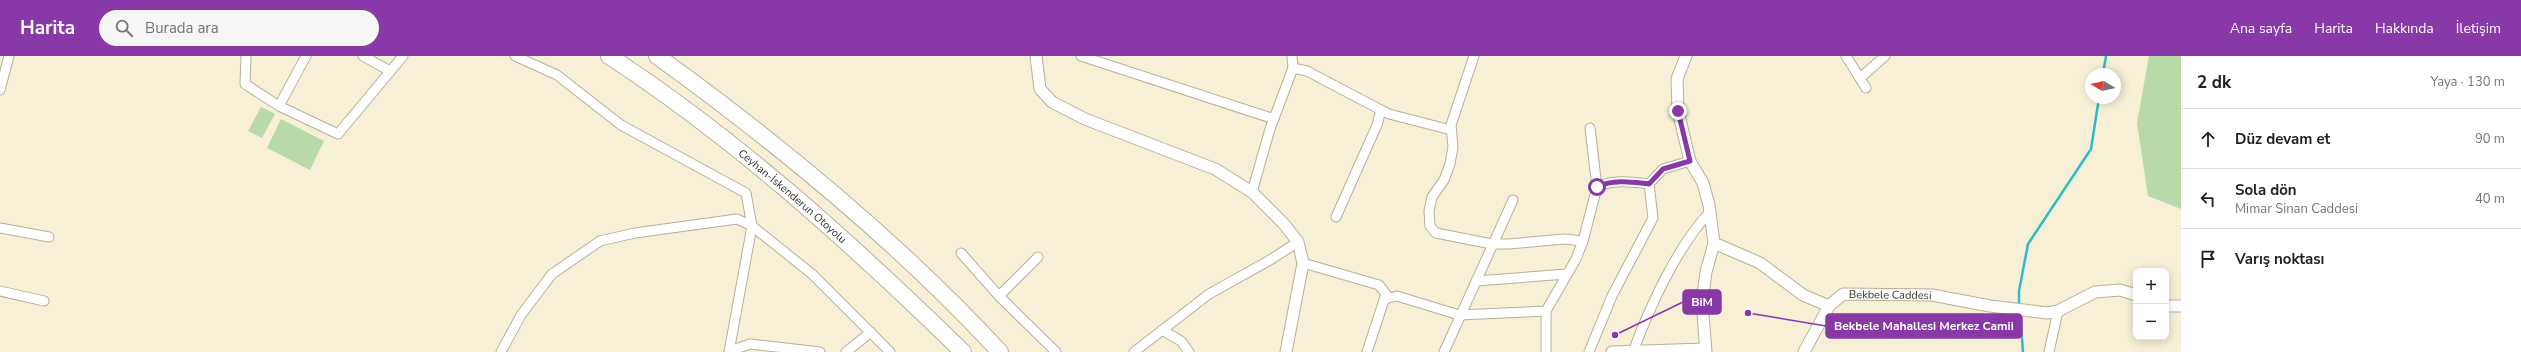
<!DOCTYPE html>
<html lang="tr">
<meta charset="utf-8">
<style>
:root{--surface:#fff;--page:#f6f6f6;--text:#202124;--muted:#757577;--line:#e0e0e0;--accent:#8938a7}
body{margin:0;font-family:"Nunito Sans",sans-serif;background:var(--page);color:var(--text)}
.controls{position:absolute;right:12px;bottom:12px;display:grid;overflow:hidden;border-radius:8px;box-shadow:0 2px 10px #0003}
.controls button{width:36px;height:36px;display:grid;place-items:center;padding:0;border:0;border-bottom:1px solid var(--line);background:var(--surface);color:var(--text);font:20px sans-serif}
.compass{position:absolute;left:2085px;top:12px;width:36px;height:36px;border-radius:50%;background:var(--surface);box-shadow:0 2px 10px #0003;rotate:279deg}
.stop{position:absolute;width:12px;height:12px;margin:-9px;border:3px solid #8938a7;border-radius:50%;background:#fff}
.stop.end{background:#8938a7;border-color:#fff;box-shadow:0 1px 4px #0008}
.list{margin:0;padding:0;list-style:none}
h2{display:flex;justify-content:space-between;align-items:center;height:52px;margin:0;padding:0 16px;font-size:17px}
h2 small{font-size:13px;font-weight:400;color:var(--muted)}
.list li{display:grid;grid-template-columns:26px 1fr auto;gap:12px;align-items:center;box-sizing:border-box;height:60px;padding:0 16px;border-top:1px solid var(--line)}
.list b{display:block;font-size:15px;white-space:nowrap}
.list p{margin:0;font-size:13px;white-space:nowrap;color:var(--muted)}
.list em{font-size:13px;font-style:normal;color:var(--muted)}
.icon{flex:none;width:22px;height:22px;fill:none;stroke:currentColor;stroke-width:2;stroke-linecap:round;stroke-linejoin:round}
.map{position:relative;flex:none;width:2181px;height:296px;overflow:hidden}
header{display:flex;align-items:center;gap:24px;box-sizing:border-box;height:56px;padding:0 20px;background:var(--accent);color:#fff}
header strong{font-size:19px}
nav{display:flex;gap:22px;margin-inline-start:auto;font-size:14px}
.search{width:280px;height:36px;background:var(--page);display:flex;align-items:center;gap:10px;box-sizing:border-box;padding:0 14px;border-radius:22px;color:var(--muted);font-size:15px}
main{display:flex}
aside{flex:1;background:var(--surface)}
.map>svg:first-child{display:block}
.green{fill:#b8daa9}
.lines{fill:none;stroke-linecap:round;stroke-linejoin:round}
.stream{stroke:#2dbbc4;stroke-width:2.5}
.minor-casing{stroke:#b7b099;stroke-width:11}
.tertiary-casing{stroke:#b7b099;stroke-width:13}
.motorway-casing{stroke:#b7b099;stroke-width:18}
.minor{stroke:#fff;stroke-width:9}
.tertiary{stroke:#fff;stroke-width:11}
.motorway{stroke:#fff;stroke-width:16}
.route{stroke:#8938a7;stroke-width:5}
.labels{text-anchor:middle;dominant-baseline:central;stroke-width:3;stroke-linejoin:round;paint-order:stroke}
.street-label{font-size:11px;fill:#343128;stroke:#fff}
.leader{fill:none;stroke:#8938a7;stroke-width:1.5}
.callout-dot{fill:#8938a7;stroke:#fff;stroke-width:1.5}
.callout{fill:#8938a7;stroke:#8938a7;stroke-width:1.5}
.callout-label{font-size:12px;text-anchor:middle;font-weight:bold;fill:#fff}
</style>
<header>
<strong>Harita</strong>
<div class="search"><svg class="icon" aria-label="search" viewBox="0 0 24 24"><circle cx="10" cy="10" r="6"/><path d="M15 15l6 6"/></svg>Burada ara</div>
<nav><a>Ana sayfa</a><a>Harita</a><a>Hakkında</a><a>İletişim</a></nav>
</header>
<main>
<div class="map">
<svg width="2181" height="296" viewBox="0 0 2181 296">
<rect width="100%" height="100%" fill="#f7f0d7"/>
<g class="green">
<polygon points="2149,0 2181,0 2181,153 2148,140 2137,67"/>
<polygon points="261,51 275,58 262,82 248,75"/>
<polygon points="281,63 324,85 310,114 267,92"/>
</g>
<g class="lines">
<g class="stream">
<polyline points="2103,18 2106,0"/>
<polyline points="2019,251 2019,235 2028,188 2091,93 2099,42"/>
<polyline points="2020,256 2023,296"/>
</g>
<g class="minor-casing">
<g id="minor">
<polyline points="246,0 245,28 279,50 338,78 403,0"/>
<polyline points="363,0 390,15"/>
<polyline points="515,0 557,19 621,69 746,137 752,170 729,296"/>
<polyline points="1081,0 1274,63"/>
<polyline points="1474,0 1451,69 1453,91 1450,108 1444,124 1432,141 1429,155 1430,170 1436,177 1492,188 1509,188 1564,183 1583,185"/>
<polyline points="1846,0 1866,32"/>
<polyline points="1293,12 1307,15 1381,54 1377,69 1336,161"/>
<polyline points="1860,22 1885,0"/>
<polyline points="0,34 9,0"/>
<polyline points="279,50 306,0"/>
<polyline points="1381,54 1389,58 1451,74"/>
<path d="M1597 131C1613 123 1632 126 1649 128L1663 113 1690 105"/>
<polyline points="1252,136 1270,73 1293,12 1292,0"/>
<polyline points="0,172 49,181"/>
<polyline points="961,197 999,240 1056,296"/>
<polyline points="1303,207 1379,229 1386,238 1367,296"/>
<polyline points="1476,225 1567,218"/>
<polyline points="0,235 44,245"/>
<polyline points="999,240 1038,201"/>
<polyline points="1385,243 1397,240 1459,259 1546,255"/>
<polyline points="1162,274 1181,285 1189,296"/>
<polyline points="730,295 750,288 820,296"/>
<polyline points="501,296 521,259 552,218 600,185 635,177 737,163 752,170 812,218 890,296"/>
<polyline points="846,296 871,276"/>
<polyline points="1134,296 1209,238 1270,204 1298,186"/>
<polyline points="1444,296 1513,144"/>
<polyline points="1546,296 1546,255 1576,203 1583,185 1597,131 1590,72"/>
<polyline points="1589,296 1612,240 1653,162 1649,128"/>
<path d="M1633 296C1649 252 1678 189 1710 156"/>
<polyline points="2049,296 2058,255"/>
</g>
</g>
<g class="tertiary-casing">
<g id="tertiary">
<polyline points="1036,0 1040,33 1052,46 1085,63 1215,113 1252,136 1284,168 1298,186 1303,207 1286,296"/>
<polyline points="1686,0 1677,23 1678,55 1690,105 1703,127 1709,149 1714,187 1706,216 1702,246 1706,296"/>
<polyline points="1714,187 1760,207 1803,239 1829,250"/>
<polyline points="2166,250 2181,250"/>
<polyline points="1612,296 1705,293"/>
<path id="s1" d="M1804 296 1829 250 1843 238 1932 239 1990 250 2047 257 2058 255 2095 236 2120 234 2136 239"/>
</g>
</g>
<g class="motorway-casing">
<g id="motorway">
<path id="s2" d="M609 0C738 84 853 189 963 296"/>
<path d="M657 0C779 88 898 186 1000 296"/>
</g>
</g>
<use href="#minor" class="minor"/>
<use href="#tertiary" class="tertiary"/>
<use href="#motorway" class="motorway"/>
</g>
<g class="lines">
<path class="route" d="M1597 131C1613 123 1632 126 1649 128L1663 113 1690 105 1678 55"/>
</g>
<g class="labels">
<g class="street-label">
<text stroke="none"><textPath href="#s2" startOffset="231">Ceyhan-İskenderun Otoyolu</textPath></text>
<text stroke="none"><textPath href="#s1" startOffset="118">Bekbele Caddesi</textPath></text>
</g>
</g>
<path class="leader" d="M1615 279L1683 246M1748 257L1826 270"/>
<g class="callout-dot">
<circle cx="1615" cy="279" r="4"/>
<circle cx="1748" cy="257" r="4"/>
</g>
<g class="callout">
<rect x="1683" y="234" width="38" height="24" rx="4"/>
<rect x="1826" y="258" width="196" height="24" rx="4"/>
</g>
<g class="callout-label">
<text x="1702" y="250">BiM</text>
<text x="1924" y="274">Bekbele Mahallesi Merkez Camii</text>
</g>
</svg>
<div class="controls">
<button>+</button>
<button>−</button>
</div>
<svg class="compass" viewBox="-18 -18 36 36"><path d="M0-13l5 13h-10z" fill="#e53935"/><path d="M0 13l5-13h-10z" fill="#757577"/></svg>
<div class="stop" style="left:1597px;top:131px"></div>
<div class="stop end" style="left:1678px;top:55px"></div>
</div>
<aside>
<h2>2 dk<small>Yaya · 130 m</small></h2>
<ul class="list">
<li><svg class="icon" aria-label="ahead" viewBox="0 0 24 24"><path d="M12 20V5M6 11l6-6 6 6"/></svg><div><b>Düz devam et</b></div><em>90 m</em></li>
<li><svg class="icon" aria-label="left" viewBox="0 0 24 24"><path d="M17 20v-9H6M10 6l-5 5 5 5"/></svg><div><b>Sola dön</b><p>Mimar Sinan Caddesi</p></div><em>40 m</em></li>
<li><svg class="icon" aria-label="arrive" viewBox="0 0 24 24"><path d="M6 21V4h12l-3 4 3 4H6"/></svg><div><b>Varış noktası</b></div></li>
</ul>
</aside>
</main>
